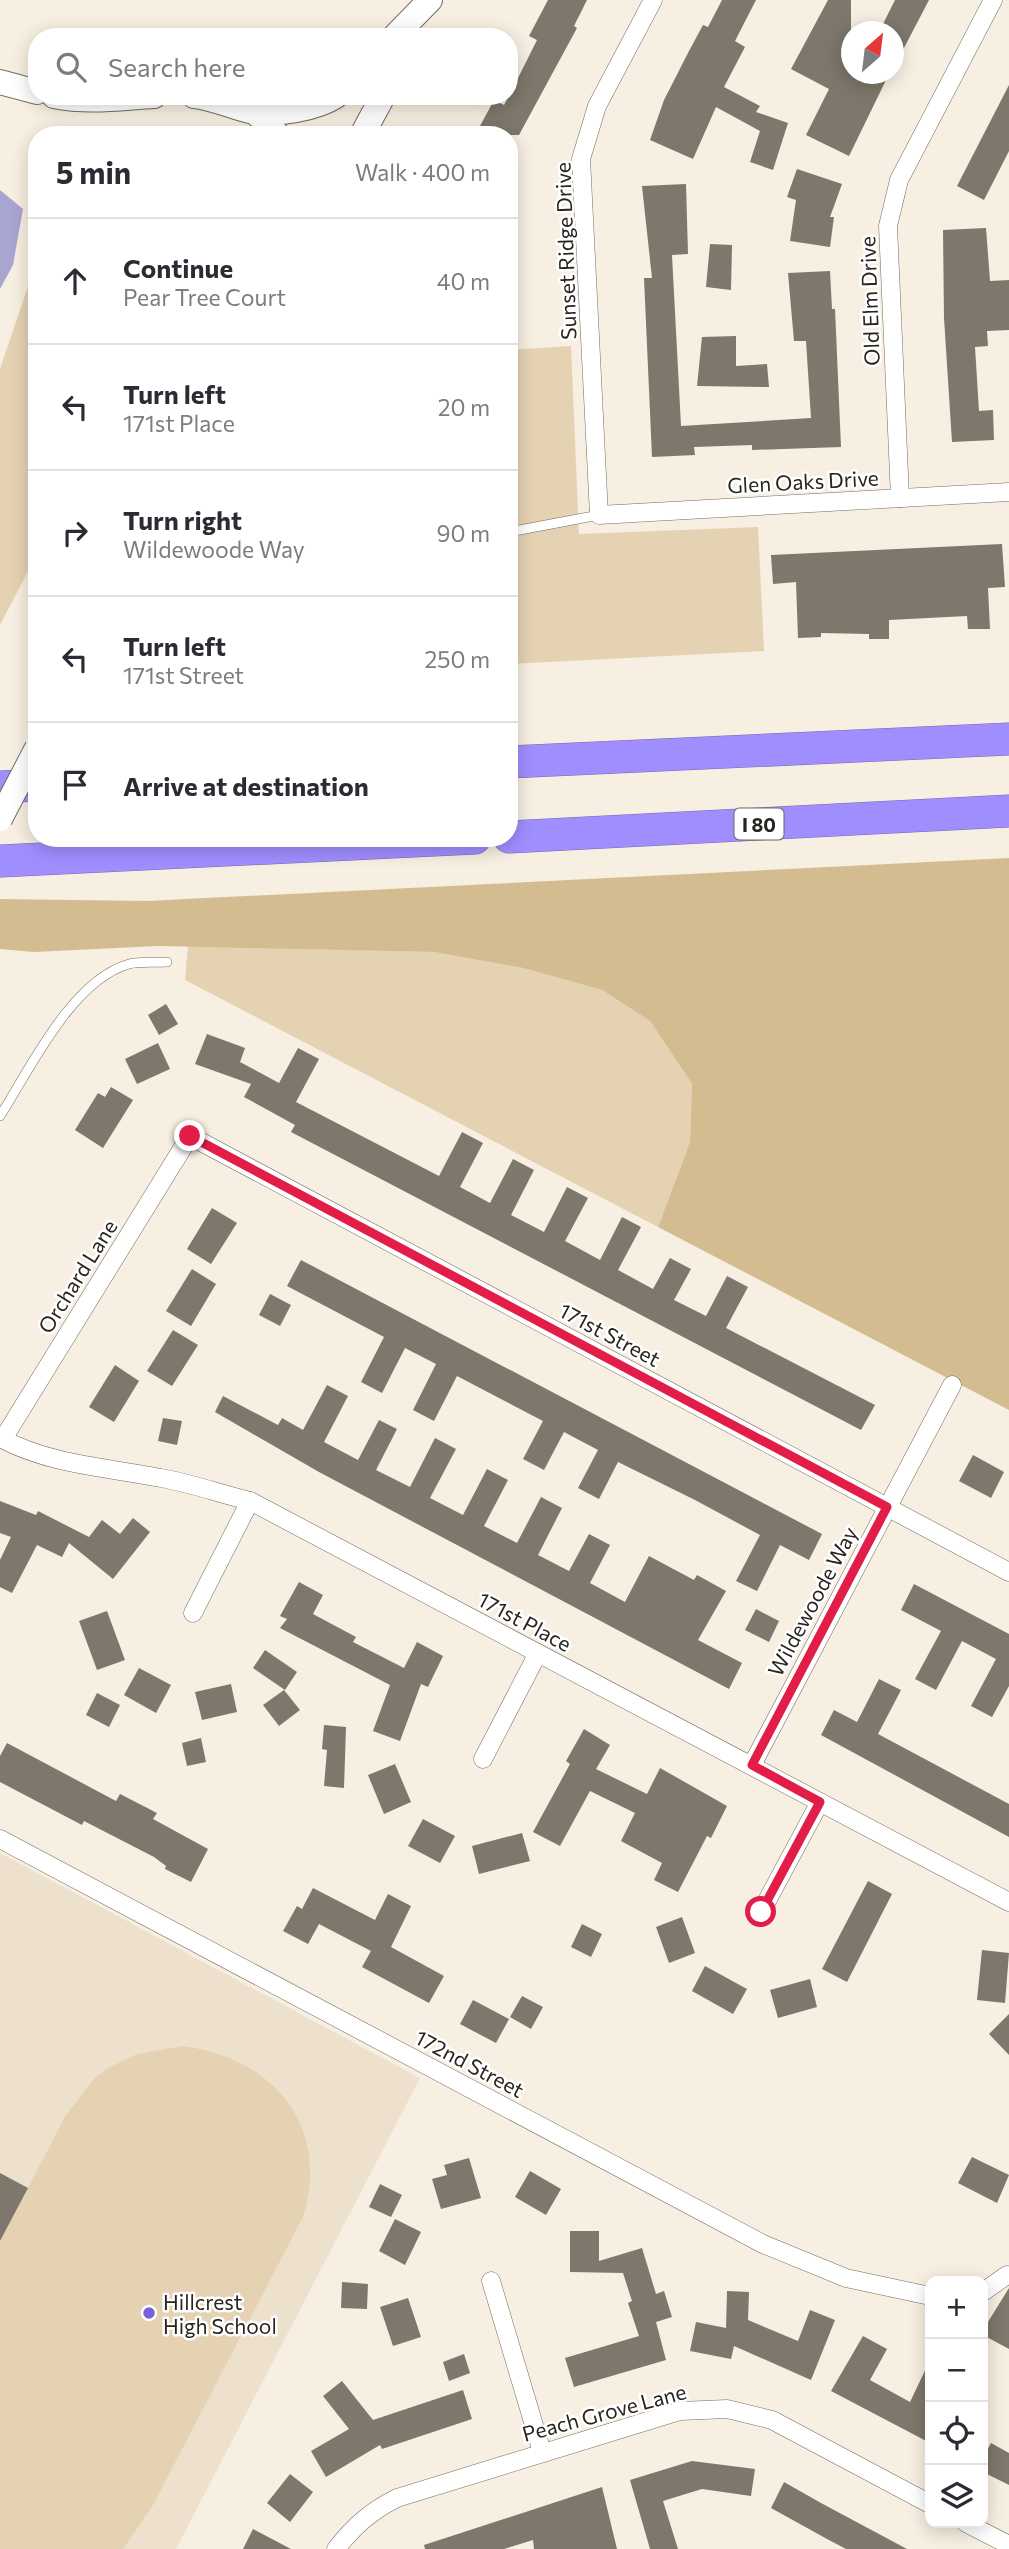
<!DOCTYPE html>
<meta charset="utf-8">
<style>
:root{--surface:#fff;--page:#f7f7f7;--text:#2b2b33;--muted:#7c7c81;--line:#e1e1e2}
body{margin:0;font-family:Commissioner,sans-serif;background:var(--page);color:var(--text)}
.controls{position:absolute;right:21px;bottom:21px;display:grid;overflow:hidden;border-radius:14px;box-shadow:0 4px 18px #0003}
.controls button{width:63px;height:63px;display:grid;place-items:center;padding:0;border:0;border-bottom:2px solid var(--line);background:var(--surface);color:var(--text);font:35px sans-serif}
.compass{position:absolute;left:841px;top:21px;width:63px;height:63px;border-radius:50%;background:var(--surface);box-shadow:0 4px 18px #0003;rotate:28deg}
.stop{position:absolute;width:21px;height:21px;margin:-16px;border:5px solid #e11d48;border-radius:50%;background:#fff}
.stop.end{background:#e11d48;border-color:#fff;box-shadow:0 2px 7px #0008}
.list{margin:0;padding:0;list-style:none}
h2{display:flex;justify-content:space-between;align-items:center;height:91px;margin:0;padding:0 28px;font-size:30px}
h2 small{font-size:23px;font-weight:400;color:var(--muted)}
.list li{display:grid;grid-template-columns:46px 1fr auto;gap:21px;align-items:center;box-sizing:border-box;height:126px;padding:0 28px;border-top:2px solid var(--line)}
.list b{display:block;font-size:26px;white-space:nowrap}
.list p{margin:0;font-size:23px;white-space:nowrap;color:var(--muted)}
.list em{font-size:23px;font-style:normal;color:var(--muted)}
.icon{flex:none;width:38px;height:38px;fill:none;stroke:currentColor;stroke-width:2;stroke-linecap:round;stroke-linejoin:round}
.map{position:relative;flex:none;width:1009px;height:2549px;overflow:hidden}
.search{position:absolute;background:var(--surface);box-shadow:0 4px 18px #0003;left:28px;top:28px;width:490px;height:77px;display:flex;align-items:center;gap:18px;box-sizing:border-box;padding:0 24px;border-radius:28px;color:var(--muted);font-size:26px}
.panel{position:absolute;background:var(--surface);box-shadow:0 4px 18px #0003;left:28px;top:126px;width:490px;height:721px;border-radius:28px}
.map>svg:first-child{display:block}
.built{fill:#ede1cd}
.green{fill:#e5d2b2}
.forest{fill:#d4bc91}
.water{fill:#a9a5d1}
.building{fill:#7e776b}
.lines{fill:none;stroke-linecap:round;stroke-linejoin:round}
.lane-casing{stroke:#746d61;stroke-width:10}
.street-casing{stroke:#746d61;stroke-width:19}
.secondary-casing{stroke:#746d61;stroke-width:26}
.highway-casing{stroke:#7669b1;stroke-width:33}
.lane{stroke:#fff;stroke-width:9}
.street{stroke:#fff;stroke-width:18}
.secondary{stroke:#fff;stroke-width:24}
.highway{stroke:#a08eff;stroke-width:32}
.secondary-bridge-casing{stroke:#746d61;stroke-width:26;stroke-linecap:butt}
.secondary-bridge{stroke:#fff;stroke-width:24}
.route{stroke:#e11d48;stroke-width:9}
.poi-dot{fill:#795fda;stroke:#fff;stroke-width:2.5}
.labels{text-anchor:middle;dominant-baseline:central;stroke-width:5;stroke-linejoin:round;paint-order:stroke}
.shield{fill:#fff;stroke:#686663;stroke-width:2}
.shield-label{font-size:19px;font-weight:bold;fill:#282520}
.street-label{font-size:21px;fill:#282520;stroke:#fff}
.poi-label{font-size:21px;fill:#282520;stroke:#fff;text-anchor:start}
</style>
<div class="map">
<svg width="1009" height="2549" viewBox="0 0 1009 2549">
<rect width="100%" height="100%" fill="#f7efe1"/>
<polygon class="built" points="0,1853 420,2078 176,2549 0,2549"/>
<g class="green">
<polygon points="37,272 37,554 0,625 0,369 28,286"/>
<polygon points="571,346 579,534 758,527 764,651 509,664 509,350"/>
<polygon points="188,946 434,952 523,968 602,990 650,1021 692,1084 690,1142 658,1227 185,980"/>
<path d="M183 2046C273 2058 331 2125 303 2217L153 2505 123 2549H0V2241L66 2115 94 2079 108 2068 137 2054Z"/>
</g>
<polygon class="forest" points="1009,858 1009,1410 658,1227 690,1142 692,1084 650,1021 602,990 523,968 434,952 158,946 34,952 0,949 0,899 147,901"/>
<polygon class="water" points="0,190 23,209 13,265 0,289"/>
<g class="building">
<polygon points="548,0 587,0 574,26 577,28 519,135 496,135 480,126 494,100 504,105 509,96 537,40 529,36"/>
<polygon points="722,0 756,0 735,41 745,47 724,87 760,106 756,112 788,123 773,170 750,162 760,131 716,107 693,159 650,140 664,100 689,51 703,25 708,27"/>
<polygon points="828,0 851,0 851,74 889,74 849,156 806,135 829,89 791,69"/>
<polygon points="895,0 929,0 893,69 893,32 879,32"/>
<polygon points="1009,85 1009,151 984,200 957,186"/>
<polygon points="797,169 842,184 830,217 834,217 830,247 790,241 796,200 787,197"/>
<polygon points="686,184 688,254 672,255 681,426 811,418 806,341 794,341 788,273 830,271 832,309 835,309 841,447 752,450 752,445 694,447 695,455 652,457 644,278 652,278 642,186"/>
<polygon points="986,228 990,281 1009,280 1009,330 987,331 988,346 975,347 979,411 993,410 994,440 952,442 944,318 943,230"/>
<polygon points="710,244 732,245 731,290 706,287"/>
<polygon points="736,336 736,366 767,364 769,387 697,386 702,337"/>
<polygon points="1002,544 1005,587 988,588 990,629 968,629 967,616 889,620 889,639 869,639 869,634 821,633 821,637 798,638 796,582 773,584 771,555"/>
<polygon points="166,1004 178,1024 159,1035 148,1015"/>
<polygon points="207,1034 245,1048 240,1062 279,1083 298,1048 319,1059 296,1102 439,1176 462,1132 483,1143 460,1187 490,1203 513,1159 534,1170 511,1215 544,1232 567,1187 588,1198 565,1241 600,1260 622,1217 641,1227 618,1270 653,1289 670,1258 691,1269 674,1300 706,1316 727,1276 748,1287 726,1328 875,1405 861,1430 291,1132 295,1125 244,1097 251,1084 195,1064"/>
<polygon points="158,1043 170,1069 137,1084 125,1059"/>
<polygon points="111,1087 133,1100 103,1148 75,1130 98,1093 105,1097"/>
<polygon points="212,1208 237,1223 211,1264 187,1249"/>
<polygon points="301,1260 822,1534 809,1560 780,1545 757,1591 736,1581 760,1535 695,1500 618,1462 599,1499 578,1488 598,1450 564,1432 544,1470 523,1459 543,1421 457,1376 434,1421 413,1410 436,1364 405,1348 382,1393 361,1382 384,1337 287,1286"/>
<polygon points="192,1269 216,1284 191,1326 166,1311"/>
<polygon points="270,1294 291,1305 280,1326 259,1315"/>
<polygon points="173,1330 198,1345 172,1386 147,1371"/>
<polygon points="115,1365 139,1381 114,1422 89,1407"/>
<polygon points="327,1385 348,1396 324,1442 358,1460 379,1420 397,1429 376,1470 410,1487 435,1438 456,1449 430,1498 463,1515 487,1469 508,1480 484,1526 517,1543 541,1497 562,1508 538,1555 569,1571 589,1534 610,1545 590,1583 625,1602 649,1556 694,1580 697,1575 726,1591 698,1640 742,1663 729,1689 319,1472 215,1412 223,1396 278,1425 282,1418 303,1430"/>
<polygon points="163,1418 182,1421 177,1445 158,1441"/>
<polygon points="973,1455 1004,1472 991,1498 959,1481"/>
<polygon points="0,1501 36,1515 38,1511 89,1537 102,1520 120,1534 133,1518 150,1532 113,1579 69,1543 62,1557 37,1545 12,1593 0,1587 0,1560 11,1537 0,1533"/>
<polygon points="299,1582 323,1595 313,1614 356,1637 353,1642 404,1668 417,1642 443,1656 428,1687 421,1684 400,1741 373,1731 390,1685 280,1628 287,1619 280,1616"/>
<polygon points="914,1584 1009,1634 1009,1686 992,1717 971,1706 996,1659 962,1641 936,1690 915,1679 941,1631 901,1610"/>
<polygon points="756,1609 779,1621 769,1642 745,1630"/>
<polygon points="107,1611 125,1660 97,1670 79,1621"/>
<polygon points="265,1650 297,1672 285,1690 253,1668"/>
<polygon points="139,1668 171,1685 156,1713 124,1695"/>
<polygon points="879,1679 901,1690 878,1734 1009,1804 1009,1837 821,1735 834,1710 857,1722"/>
<polygon points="231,1684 237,1712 202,1720 195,1692"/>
<polygon points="284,1690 300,1710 279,1726 263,1705"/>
<polygon points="97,1693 120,1705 109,1727 86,1715"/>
<polygon points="324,1725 346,1727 344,1788 324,1786 327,1750 322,1749"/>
<polygon points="584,1729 610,1745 596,1769 647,1794 660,1768 727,1806 711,1838 707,1836 678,1892 654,1880 662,1863 621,1841 635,1813 590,1791 560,1846 533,1832 570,1764 566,1761"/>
<polygon points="201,1738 206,1762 187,1766 182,1743"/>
<polygon points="7,1743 116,1801 120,1794 157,1813 153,1819 208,1849 191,1882 165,1869 166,1866 154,1857 84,1821 82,1825 0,1782 0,1756"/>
<polygon points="395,1764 411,1802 384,1814 368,1775"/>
<polygon points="423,1819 455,1836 440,1863 408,1846"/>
<polygon points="522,1833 530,1861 479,1874 472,1846"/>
<polygon points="868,1881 892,1894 847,1982 822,1969"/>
<polygon points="313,1888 375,1920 388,1894 411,1906 391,1947 444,1976 429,2003 362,1967 371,1951 319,1924 308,1944 283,1931 297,1906 302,1909"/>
<polygon points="682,1917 695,1953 669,1963 656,1927"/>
<polygon points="582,1924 602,1934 591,1957 571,1947"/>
<polygon points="982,1950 1009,1953 1005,2003 977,2000"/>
<polygon points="705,1966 747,1989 733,2014 692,1991"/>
<polygon points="810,1979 817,2007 778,2018 770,1990"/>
<polygon points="522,1996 543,2007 531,2029 510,2017"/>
<polygon points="473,2000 509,2019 496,2043 460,2024"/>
<polygon points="1009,2014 1009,2055 989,2034"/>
<polygon points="972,2157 1009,2175 997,2203 958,2183"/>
<polygon points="469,2158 481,2198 441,2209 432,2179 447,2175 444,2165"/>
<polygon points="530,2171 561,2189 546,2215 515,2197"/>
<polygon points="0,2173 28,2188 0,2241"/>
<polygon points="380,2184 402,2195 391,2217 369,2207"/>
<polygon points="395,2219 421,2232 405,2265 379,2251"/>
<polygon points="570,2231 599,2231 599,2261 642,2248 656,2294 664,2291 672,2317 656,2322 666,2360 574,2387 565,2358 639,2336 628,2303 632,2301 623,2273 570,2272"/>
<polygon points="342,2282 368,2284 367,2309 341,2308"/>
<polygon points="1009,2288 1009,2349 983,2335 983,2330"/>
<polygon points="727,2291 749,2292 748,2320 798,2341 810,2310 835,2320 811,2380 734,2346 731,2359 690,2351 696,2322 726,2328"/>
<polygon points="408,2298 421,2337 393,2346 380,2307"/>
<polygon points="863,2336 887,2349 870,2380 910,2402 930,2360 930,2443 831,2391"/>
<polygon points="464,2354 470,2373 449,2381 443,2362"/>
<polygon points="342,2381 373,2420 463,2390 472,2419 382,2449 380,2445 326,2477 311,2451 349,2429 323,2396"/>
<polygon points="991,2443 1009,2453 1009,2485 983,2472 983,2458"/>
<polygon points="692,2461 755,2469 751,2496 702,2489 663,2501 678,2549 650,2549 630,2480"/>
<polygon points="290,2474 313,2492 290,2522 267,2503"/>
<polygon points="784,2482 821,2503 907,2549 846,2549 827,2539 771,2508"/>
<polygon points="602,2487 617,2549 534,2549 533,2540 504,2549 425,2549 424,2545"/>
<polygon points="253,2529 291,2549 243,2549"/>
</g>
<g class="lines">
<g class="lane-casing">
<g id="lane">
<polyline points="509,532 599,515"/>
<path d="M0 1116C30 1069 72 980 129 964 140 961 155 963 167 962"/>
</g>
</g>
<g class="street-casing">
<g id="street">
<polyline points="653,0 597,106 581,159 599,515 1009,492"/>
<polyline points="900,498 888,226 899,180 993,0"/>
<path d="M0 1438C51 1465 105 1467 161 1478 191 1483 220 1494 250 1501L1009 1902"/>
<polyline points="3,1439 190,1136 1009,1572"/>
<polyline points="193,1613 250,1501"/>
<polyline points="483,1759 538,1653"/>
<polyline points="752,1765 952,1385"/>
<polyline points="0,1839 763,2244 846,2278 930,2296"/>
<polyline points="761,1912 820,1802"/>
<polyline points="491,2281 542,2452"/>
<polyline points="983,2292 1007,2275"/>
<polyline points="966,2523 1009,2545"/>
<path d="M336 2549C354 2526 371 2511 397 2498L680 2411 727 2409 772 2420 930 2504"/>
</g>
</g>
<g class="secondary-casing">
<g id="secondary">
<polyline points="394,37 430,0"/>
<polyline points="0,82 37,92"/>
<path d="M54 96C89 103 119 98 154 96"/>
<path d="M194 96C215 98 233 108 254 112 278 115 316 109 336 96"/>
<polyline points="255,112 278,135"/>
<polyline points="362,135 383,96"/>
</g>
</g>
<g class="highway-casing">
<g id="highway">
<polyline points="509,762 1009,739"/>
<polyline points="0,787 37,785"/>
<polyline points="509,837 1009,811"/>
<polyline points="0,861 475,838"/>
</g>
</g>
<use href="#lane" class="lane"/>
<use href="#street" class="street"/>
<use href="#secondary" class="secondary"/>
<use href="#highway" class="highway"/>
<g class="secondary-bridge-casing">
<polyline id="secondary-bridge" points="0,819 37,748"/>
</g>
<use href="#secondary-bridge" class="secondary-bridge"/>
</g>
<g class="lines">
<polyline class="route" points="190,1136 887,1507 752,1765 820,1802 761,1912"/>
</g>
<circle class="poi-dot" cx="149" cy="2313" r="7"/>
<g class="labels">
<rect class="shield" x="734.5" y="808.5" width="49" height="31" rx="5"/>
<g class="shield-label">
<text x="759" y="824">I 80</text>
</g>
<g class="street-label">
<text transform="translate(565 251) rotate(-92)">Sunset Ridge Drive</text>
<text transform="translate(869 301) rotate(-92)">Old Elm Drive</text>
<text transform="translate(803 481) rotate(-3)">Glen Oaks Drive</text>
<text transform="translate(77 1276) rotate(-58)">Orchard Lane</text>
<text transform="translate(610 1334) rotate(28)">171st Street</text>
<text transform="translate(812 1601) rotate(-62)">Wildewoode Way</text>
<text transform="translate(525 1621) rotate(28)">171st Place</text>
<text transform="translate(470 2063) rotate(28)">172nd Street</text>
<text transform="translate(604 2412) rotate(-15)">Peach Grove Lane</text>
</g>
<g class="poi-label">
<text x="163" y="2301">Hillcrest<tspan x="163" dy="24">High School</tspan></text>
</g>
</g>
</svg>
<div class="controls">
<button>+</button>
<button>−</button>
<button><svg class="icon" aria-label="locate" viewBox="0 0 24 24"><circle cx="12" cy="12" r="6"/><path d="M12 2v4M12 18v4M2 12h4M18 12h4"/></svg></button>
<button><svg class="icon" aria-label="layers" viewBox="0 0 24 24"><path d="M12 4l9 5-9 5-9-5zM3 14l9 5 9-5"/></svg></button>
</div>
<svg class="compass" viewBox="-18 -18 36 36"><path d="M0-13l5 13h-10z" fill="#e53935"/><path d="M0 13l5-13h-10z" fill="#7c7c81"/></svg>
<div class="stop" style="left:761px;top:1912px"></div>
<div class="stop end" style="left:190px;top:1136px"></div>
<div class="search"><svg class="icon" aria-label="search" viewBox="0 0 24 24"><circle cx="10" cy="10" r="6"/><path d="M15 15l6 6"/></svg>Search here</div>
<section class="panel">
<h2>5 min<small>Walk · 400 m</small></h2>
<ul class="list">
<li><svg class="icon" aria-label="ahead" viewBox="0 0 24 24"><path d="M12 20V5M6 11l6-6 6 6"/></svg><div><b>Continue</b><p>Pear Tree Court</p></div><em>40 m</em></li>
<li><svg class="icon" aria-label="left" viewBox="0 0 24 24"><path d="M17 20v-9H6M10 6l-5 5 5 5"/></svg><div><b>Turn left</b><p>171st Place</p></div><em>20 m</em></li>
<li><svg class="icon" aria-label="right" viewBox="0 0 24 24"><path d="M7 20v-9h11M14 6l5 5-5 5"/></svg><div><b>Turn right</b><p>Wildewoode Way</p></div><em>90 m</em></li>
<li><svg class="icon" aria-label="left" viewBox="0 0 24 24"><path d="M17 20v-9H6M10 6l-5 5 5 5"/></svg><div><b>Turn left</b><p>171st Street</p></div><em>250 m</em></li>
<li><svg class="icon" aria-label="arrive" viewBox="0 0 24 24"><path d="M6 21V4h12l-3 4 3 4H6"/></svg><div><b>Arrive at destination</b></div></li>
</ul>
</section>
</div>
